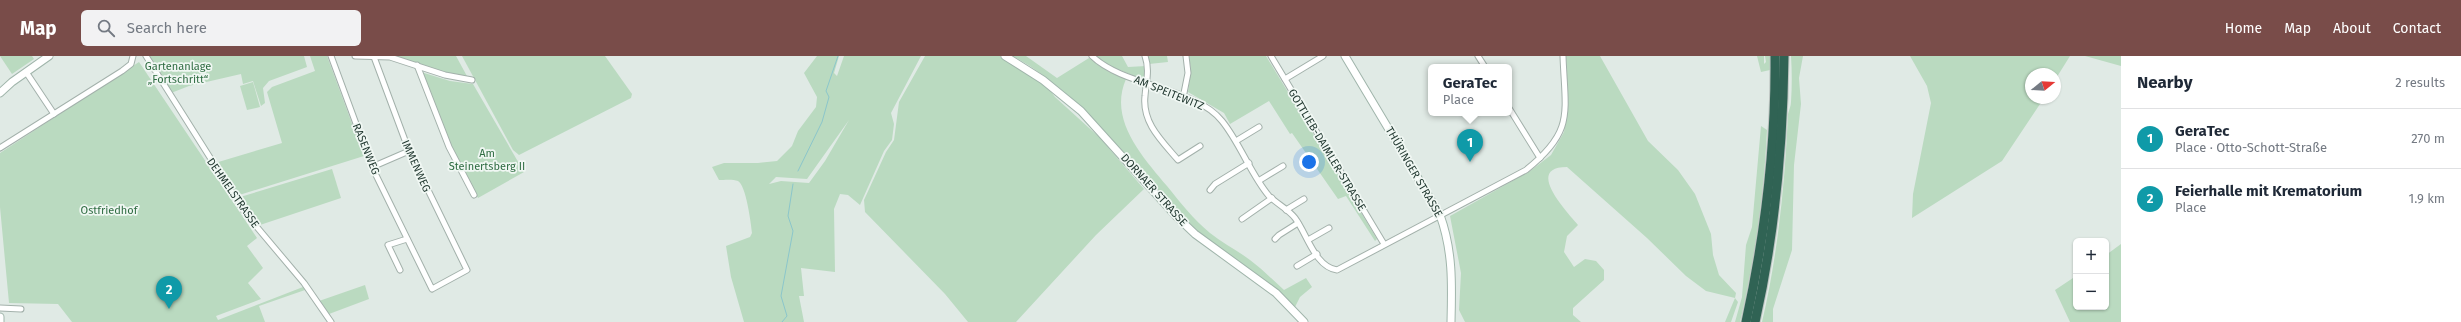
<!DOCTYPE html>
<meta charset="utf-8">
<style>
:root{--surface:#fff;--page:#f2f2f3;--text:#1f2937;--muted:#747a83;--line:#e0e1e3;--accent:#794c49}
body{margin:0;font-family:"Fira Sans",sans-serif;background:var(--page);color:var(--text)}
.controls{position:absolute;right:12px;bottom:12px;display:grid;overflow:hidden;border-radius:6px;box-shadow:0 1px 3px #0004}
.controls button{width:36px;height:36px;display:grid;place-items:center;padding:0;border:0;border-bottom:1px solid var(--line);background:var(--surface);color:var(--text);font:20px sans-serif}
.compass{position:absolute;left:2025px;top:12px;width:36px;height:36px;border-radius:50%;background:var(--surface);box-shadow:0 1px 3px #0004;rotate:72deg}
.you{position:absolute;left:1309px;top:106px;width:14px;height:14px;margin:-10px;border:3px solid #fff;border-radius:50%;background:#1a73e8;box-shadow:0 0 0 6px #1a73e833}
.badge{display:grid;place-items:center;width:26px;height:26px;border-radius:50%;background:var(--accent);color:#fff;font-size:13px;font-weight:700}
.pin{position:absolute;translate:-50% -33px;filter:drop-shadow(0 1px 2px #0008)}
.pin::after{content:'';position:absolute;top:21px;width:14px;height:12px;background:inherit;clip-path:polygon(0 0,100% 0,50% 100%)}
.popup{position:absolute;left:1428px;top:8px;width:84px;height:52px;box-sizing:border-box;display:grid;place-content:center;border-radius:6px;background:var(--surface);filter:drop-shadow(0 1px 3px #0005);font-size:13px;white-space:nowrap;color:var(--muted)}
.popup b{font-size:15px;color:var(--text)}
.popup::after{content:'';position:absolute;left:50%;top:100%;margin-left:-8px;border:8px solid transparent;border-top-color:var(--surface)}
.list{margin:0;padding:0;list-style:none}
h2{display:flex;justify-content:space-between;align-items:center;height:52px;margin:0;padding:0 16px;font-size:17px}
h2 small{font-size:13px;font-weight:400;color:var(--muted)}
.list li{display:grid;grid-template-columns:26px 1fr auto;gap:12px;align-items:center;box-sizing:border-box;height:60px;padding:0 16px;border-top:1px solid var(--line)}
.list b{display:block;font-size:15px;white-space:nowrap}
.list p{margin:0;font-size:13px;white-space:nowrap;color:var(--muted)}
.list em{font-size:13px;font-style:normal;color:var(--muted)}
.icon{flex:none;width:22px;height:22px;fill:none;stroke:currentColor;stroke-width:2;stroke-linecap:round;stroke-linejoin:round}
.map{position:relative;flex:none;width:2121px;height:266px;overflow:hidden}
header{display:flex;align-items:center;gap:24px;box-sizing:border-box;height:56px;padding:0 20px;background:var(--accent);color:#fff}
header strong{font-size:19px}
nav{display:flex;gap:22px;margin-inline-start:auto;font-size:14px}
.search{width:280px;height:36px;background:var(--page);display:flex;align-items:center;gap:10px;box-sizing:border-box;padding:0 14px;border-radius:6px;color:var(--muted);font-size:15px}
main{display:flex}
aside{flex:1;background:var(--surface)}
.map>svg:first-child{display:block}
.green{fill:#badac0;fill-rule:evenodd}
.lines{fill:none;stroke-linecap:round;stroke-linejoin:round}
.stream{stroke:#8bc6cb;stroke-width:1}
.street-casing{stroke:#a3b1ab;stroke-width:7}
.secondary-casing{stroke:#a0b5ab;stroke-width:9}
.highway-casing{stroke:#bdc4c1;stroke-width:11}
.street{stroke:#fff;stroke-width:5}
.secondary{stroke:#fff;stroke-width:7}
.highway{stroke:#306354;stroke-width:9}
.labels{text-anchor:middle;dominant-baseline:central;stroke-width:3.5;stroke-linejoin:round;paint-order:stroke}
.park-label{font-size:11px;fill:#2f6c42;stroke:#f0f7f3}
.street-label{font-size:11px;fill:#223931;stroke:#f0f7f3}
</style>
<header>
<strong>Map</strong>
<div class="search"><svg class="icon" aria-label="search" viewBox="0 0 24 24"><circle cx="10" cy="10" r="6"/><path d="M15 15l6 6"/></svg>Search here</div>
<nav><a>Home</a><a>Map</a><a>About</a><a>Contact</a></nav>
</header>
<main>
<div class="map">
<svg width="2121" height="266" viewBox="0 0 2121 266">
<rect width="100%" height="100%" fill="#e0eae5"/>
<g class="green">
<polygon points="0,0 32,0 34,3 12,18"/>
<polygon points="149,0 304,0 307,11 269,25 263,32 265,47 261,50 253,25 243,28 241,18 189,30 171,37"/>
<polygon points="310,0 327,0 364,100 236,140 215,107 282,87 267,36 272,31 315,15"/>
<polygon points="390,0 456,0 468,22 447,18"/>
<polygon points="462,0 605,0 632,38 631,42 519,99 513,94"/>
<path d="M817 0H839L834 17 837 20 844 0H921L891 57 894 68 892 84 884 95 860 149 848 139 840 138 834 153 835 216 801 212 804 240H799L804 266H744L731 221 726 190 750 181 752 177C751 167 746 129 738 125 733 123 724 124 719 124L712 111 724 107H758L777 105 792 90 798 75 816 51 817 41 804 17ZM849 64 825 105 809 127 781 125 769 128 776 121 807 123Z"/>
<path d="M925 0H1000C1018 10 1043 23 1055 41L1099 81 1144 133 1096 179 1016 266H968L945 238 865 156 864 144 886 96 894 84 899 46Z"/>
<path d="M1013 0H1026L1057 22 1089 2 1109 16 1126 23C1108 64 1143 101 1167 130 1180 146 1193 163 1210 177 1222 187 1237 194 1250 204 1262 213 1273 224 1284 234L1306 222 1312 231 1300 241 1295 251C1264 217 1219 198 1186 165 1129 108 1086 40 1013 0Z"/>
<polygon points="1095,0 1122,0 1128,11 1146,10 1145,22 1141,23 1108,9"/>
<polygon points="1147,0 1167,0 1168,6 1149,8"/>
<polygon points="1189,0 1266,0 1377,183 1375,185 1346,140 1338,143 1292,77 1290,78 1269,45 1230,68 1224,57 1188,36 1191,14"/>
<path d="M1566 0H1600L1648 85 1678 114 1695 138 1711 178 1713 199 1719 219 1736 237 1735 242 1738 246 1731 266H1725L1735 242 1706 235 1686 220 1647 182 1567 111C1524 111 1567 156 1578 169L1567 180 1564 196 1574 211 1585 203 1596 205 1604 214V224L1573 252V259L1581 266H1465L1459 254 1461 217 1450 160 1530 115 1551 99 1564 76 1568 50Z"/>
<polygon points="1757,0 1764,0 1764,8 1766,6 1765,0 1770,0 1770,14 1761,16"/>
<path d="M1791 0H1803L1799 22 1801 48 1794 109 1792 194 1773 253V266H1762C1778 198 1785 127 1788 58 1789 54 1791 50 1791 46 1792 31 1792 15 1791 0Z"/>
<polygon points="1910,0 2070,0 2055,24 2055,18 2031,18 2031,42 2044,42 2002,105 1912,162 1913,138 1931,47 1927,30"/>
<polygon points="2085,0 2121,0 2121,10"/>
<polygon points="139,6 257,182 247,190 263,212 248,227 261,243 216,260 218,264 303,231 305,234 259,250 265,266 72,266 58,248 9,247 0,151 0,97"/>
<polygon points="421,16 450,25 473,28 524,116 478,142 452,91"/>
<polygon points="253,26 260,51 247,54 240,30"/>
<path d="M1761 70 1767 74C1764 139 1755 202 1740 266H1735L1742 241 1746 189 1752 171Z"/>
<polygon points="332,113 341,142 260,169 256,167 237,142"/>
<polygon points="2121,188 2121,266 2070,266 2055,234 2076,220 2076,251 2106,251 2106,199"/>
<polygon points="365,229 369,243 329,258 319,245"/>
</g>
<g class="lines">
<g class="stream">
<polyline points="798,115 822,66 829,41 826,35 838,0"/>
<polyline points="782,266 787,260 781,240 793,175 788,160 793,128"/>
</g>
<g class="street-casing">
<g id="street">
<polyline points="146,0 245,157 304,227 331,266"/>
<polyline points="331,0 372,111 432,233 467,214 409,95 374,1"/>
<polyline points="355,0 390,1 445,19 472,24"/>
<path d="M1092 0C1124 31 1195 31 1222 65 1240 87 1251 119 1269 140 1277 148 1288 153 1295 162 1307 178 1315 211 1337 214L1526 114C1575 75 1565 57 1563 0"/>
<path d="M1145 0C1150 14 1146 26 1145 40 1142 67 1162 85 1178 104L1200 90"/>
<polyline points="1271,0 1384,188"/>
<polyline points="1478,0 1485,11"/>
<polyline points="417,9 449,91 474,139"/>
<polyline points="26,16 54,58"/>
<polyline points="1285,23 1323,0"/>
<polyline points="1183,42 1188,17 1186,0"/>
<polyline points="1509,52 1540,102"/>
<polyline points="1236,85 1259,71"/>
<polyline points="0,92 122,15 131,8 133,0"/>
<polyline points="372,111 409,95"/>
<polyline points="1260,124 1283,110"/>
<polyline points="1210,134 1215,128 1249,107"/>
<polyline points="1286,154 1304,143"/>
<polyline points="1242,163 1272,142"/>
<polyline points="1275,183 1279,179 1298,167"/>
<polyline points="1308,184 1329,172"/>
<polyline points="1297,210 1317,198"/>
<polyline points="400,214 388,189 407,183"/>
<polyline points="0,252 21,253"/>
</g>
</g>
<g class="secondary-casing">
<g id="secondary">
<polyline points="1005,0 1043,24 1081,55 1176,160 1195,178 1276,237 1304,266"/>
<path d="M1345 0 1440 159C1453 195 1452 228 1451 266"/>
<polyline points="0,37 12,26 49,0"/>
<polyline points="0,261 0,266"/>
</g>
</g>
<g class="highway-casing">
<g id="highway">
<path d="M1746 266C1765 179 1776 89 1775 0"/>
<path d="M1755 266C1775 178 1783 90 1784 0"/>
</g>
</g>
<use href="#street" class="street"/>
<use href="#secondary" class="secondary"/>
<use href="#highway" class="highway"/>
</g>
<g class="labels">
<g class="park-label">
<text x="178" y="10">Gartenanlage<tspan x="178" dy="13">„Fortschritt“</tspan></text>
<text x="487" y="97">Am<tspan x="487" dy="13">Steinertsberg II</tspan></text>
<text x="109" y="154">Ostfriedhof</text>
</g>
<g class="street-label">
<text transform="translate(1169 37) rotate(22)">AM SPEITEWITZ</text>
<text transform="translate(366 93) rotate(68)">RASENWEG</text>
<text transform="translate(1327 94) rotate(59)">GOTTLIEB-DAIMLER-STRASSE</text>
<text transform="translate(416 110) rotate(66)">IMMENWEG</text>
<text transform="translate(1414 116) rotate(60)">THÜRINGER STRASSE</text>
<text transform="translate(1154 134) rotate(48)">DORNAER STRASSE</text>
<text transform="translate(233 137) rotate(55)">DEHMELSTRASSE</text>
</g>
</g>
</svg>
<div class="controls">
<button>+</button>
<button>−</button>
</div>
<svg class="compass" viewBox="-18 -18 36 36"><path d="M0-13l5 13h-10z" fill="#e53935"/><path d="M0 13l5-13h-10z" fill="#747a83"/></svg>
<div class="you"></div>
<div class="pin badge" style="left:1470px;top:106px;background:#0f9aa8">1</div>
<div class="popup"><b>GeraTec</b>Place</div>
<div class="pin badge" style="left:169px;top:253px;background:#0f9aa8">2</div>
</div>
<aside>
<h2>Nearby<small>2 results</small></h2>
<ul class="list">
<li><span class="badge" style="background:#0f9aa8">1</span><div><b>GeraTec</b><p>Place · Otto-Schott-Straße</p></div><em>270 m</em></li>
<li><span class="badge" style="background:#0f9aa8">2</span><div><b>Feierhalle mit Krematorium</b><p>Place</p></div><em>1.9 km</em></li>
</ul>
</aside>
</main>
